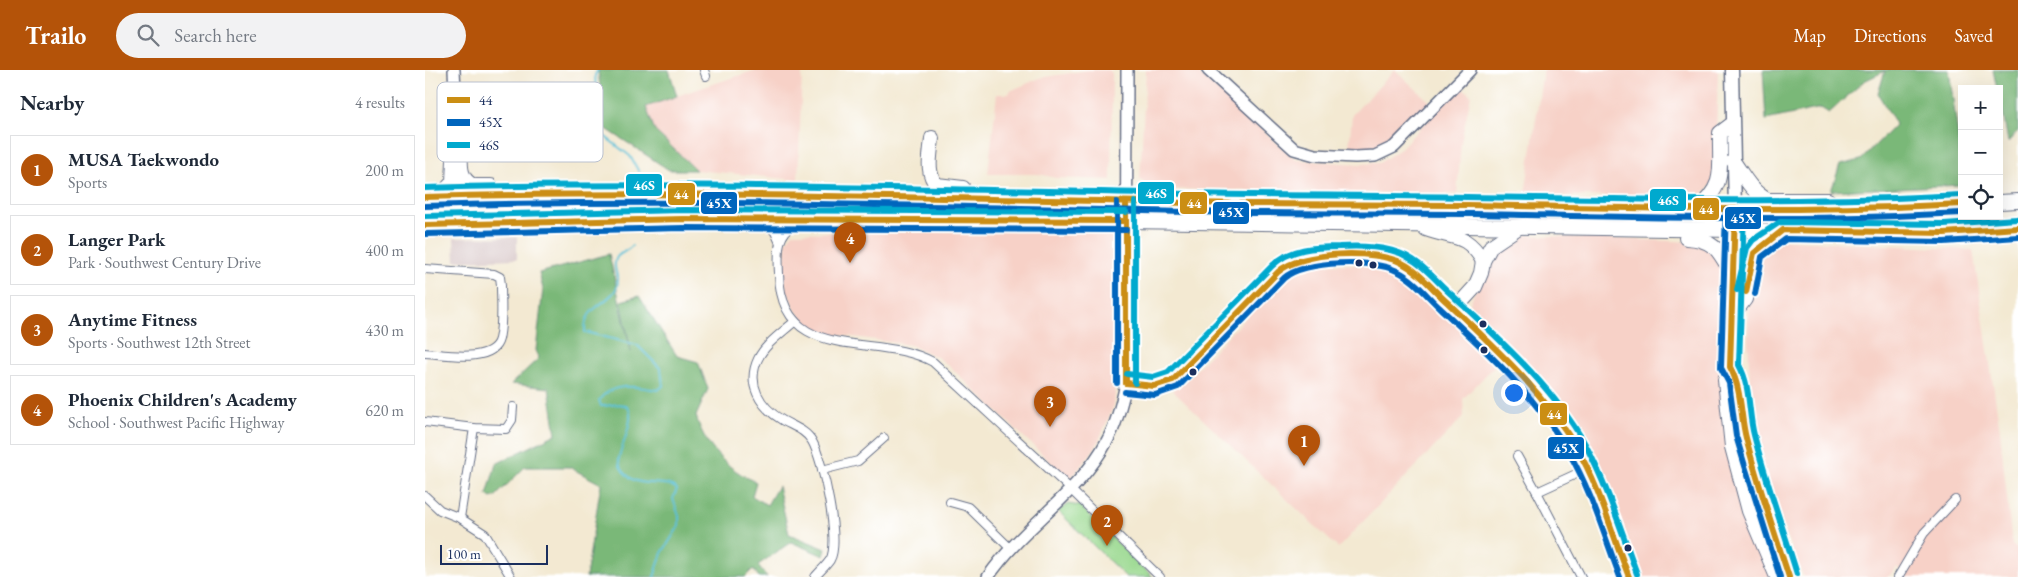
<!DOCTYPE html>
<meta charset="utf-8">
<style>
:root{--surface:#fff;--page:#f2f2f3;--text:#1f2937;--muted:#747a83;--line:#e0e1e3;--accent:#b45309}
body{margin:0;font-family:"EB Garamond",serif;background:var(--page);color:var(--text)}
.controls{position:absolute;right:15px;top:15px;display:grid;overflow:hidden;border-radius:0px;box-shadow:0 5px 20px #0002}
.controls button{width:45px;height:45px;display:grid;place-items:center;padding:0;border:0;border-bottom:1px solid var(--line);background:var(--surface);color:var(--text);font:25px sans-serif}
.scale{position:absolute;left:15px;bottom:12px;width:108px;box-sizing:border-box;padding-left:5px;border:2px solid #1b2f5e;border-top:0;font-size:14px;line-height:18px;white-space:nowrap;color:#1b2f5e;-webkit-text-stroke:4px #fff;paint-order:stroke}
.you{position:absolute;left:1088px;top:322px;width:18px;height:18px;margin:-12px;border:4px solid #fff;border-radius:50%;background:#1a73e8;box-shadow:0 0 0 8px #1a73e833}
.badge{display:grid;place-items:center;width:32px;height:32px;border-radius:50%;background:var(--accent);color:#fff;font-size:16px;font-weight:700}
.pin{position:absolute;translate:-50% -41px;filter:drop-shadow(0 1px 2px #0008)}
.pin::after{content:'';position:absolute;top:26px;width:18px;height:15px;background:inherit;clip-path:polygon(0 0,100% 0,50% 100%)}
.list{margin:0;padding:0;list-style:none}
h2{display:flex;justify-content:space-between;align-items:center;height:65px;margin:0;padding:0 20px;font-size:21px}
h2 small{font-size:16px;font-weight:400;color:var(--muted)}
.list li{display:grid;grid-template-columns:32px 1fr auto;gap:15px;align-items:center;box-sizing:border-box;height:70px;margin:0 10px 10px;padding:0 10px;border:1px solid var(--line);border-radius:0px}
.list b{display:block;font-size:19px;white-space:nowrap}
.list p{margin:0;font-size:16px;white-space:nowrap;color:var(--muted)}
.list em{font-size:16px;font-style:normal;color:var(--muted)}
.icon{flex:none;width:28px;height:28px;fill:none;stroke:currentColor;stroke-width:2;stroke-linecap:round;stroke-linejoin:round}
.map{position:relative;flex:none;width:1593px;height:507px;overflow:hidden}
header{display:flex;align-items:center;gap:30px;box-sizing:border-box;height:70px;padding:0 25px;background:var(--accent);color:#fff}
header strong{font-size:24px}
nav{display:flex;gap:28px;margin-inline-start:auto;font-size:18px}
.search{width:350px;height:45px;background:var(--page);display:flex;align-items:center;gap:12px;box-sizing:border-box;padding:0 18px;border-radius:28px;color:var(--muted);font-size:19px}
main{display:flex}
aside{flex:1;background:var(--surface)}
.map>svg:first-child{display:block}
.built{fill:#f7d1c7}
.industrial{fill:#d2bfc0}
.green{fill:#98d88d;stroke:#5a8476}
.forest{fill:#7ab878;stroke:#4a746b}
.lines{fill:none;stroke-linecap:round;stroke-linejoin:round}
.stream{stroke:#59c0d7;stroke-width:2}
.street-casing{stroke:#677087;stroke-width:10}
.secondary-casing{stroke:#677087;stroke-width:14}
.primary-casing{stroke:#677087;stroke-width:15}
.highway-casing{stroke:#677087;stroke-width:16}
.street{stroke:#fff;stroke-width:8}
.secondary{stroke:#fff;stroke-width:11}
.primary{stroke:#fff;stroke-width:12}
.highway{stroke:#fff;stroke-width:14}
.bus-1-casing{stroke:#fff;stroke-width:10}
.bus-2-casing{stroke:#fff;stroke-width:10}
.bus-3-casing{stroke:#fff;stroke-width:10}
.bus-1{stroke:#cb8e13;stroke-width:6}
.bus-2{stroke:#0065bd;stroke-width:6}
.bus-3{stroke:#00a9ce;stroke-width:6}
.bus-dot{fill:#1b2f5e;stroke:#fff;stroke-width:2}
.key{fill:#fff;stroke:#bbc1cf;stroke-width:1}
.key-label{font-size:14px;fill:#1b2f5e}
.line-badge{stroke:#fff;stroke-width:2}
.badge-label{font-size:14px;text-anchor:middle;font-weight:bold;fill:#fff}
</style>
<header>
<strong>Trailo</strong>
<div class="search"><svg class="icon" aria-label="search" viewBox="0 0 24 24"><circle cx="10" cy="10" r="6"/><path d="M15 15l6 6"/></svg>Search here</div>
<nav><a>Map</a><a>Directions</a><a>Saved</a></nav>
</header>
<main>
<aside>
<h2>Nearby<small>4 results</small></h2>
<ul class="list">
<li><span class="badge">1</span><div><b>MUSA Taekwondo</b><p>Sports</p></div><em>200 m</em></li>
<li><span class="badge">2</span><div><b>Langer Park</b><p>Park · Southwest Century Drive</p></div><em>400 m</em></li>
<li><span class="badge">3</span><div><b>Anytime Fitness</b><p>Sports · Southwest 12th Street</p></div><em>430 m</em></li>
<li><span class="badge">4</span><div><b>Phoenix Children's Academy</b><p>School · Southwest Pacific Highway</p></div><em>620 m</em></li>
</ul>
</aside>
<div class="map">
<svg width="1593" height="507" viewBox="0 0 1593 507">
<rect width="100%" height="100%" fill="#fff"/>
<filter id="ink" filterUnits="userSpaceOnUse"><feTurbulence type="fractalNoise" baseFrequency=".02" numOctaves="2"/><feDisplacementMap in="SourceGraphic" scale="10" xChannelSelector="R" yChannelSelector="G"/><feConvolveMatrix kernelMatrix="1 2 1 2 8 2 1 2 1" color-interpolation-filters="sRGB"/></filter>
<filter id="wash" filterUnits="userSpaceOnUse"><feTurbulence type="fractalNoise" baseFrequency=".0096" numOctaves="4" result="noise"/><feDisplacementMap in="SourceGraphic" scale="20" xChannelSelector="R" yChannelSelector="G"/><feGaussianBlur stdDeviation="1.12" result="paint"/><feColorMatrix in="noise" values="0 0 0 0 0 0 0 0 0 0 0 0 0 0 0 0 0 1.4 0 .05"/><feComposite in="paint" operator="in"/></filter>
<g filter="url(#wash)">
<rect width="100%" height="100%" fill="#f3e9d2"/>
<g class="built">
<polygon points="331,0 377,0 373,110 271,100 230,61 221,36"/>
<polygon points="663,0 684,0 687,3 686,110 631,108 613,104 563,104 572,24 584,24 585,21 615,8"/>
<polygon points="721,0 770,0 871,90 934,94 954,93 974,80 1035,16 1046,25 1036,72 1032,124 726,119 715,109"/>
<polygon points="970,0 1005,32 964,72 947,78 924,79 927,45"/>
<polygon points="1118,0 1293,0 1290,110 1277,125 1265,128 1100,125"/>
<polygon points="616,160 683,162 691,172 693,183 692,302 689,335 672,375 658,394 645,408 640,406 524,296 512,287 486,275 401,263 383,254 371,241 362,221 359,207 361,171 368,163"/>
<polygon points="1095,165 1271,172 1280,175 1296,193 1295,296 1297,331 1346,507 1211,507 1171,402 1155,371 1135,340 1112,313 1045,244 1045,233 1067,181 1087,166"/>
<polygon points="1351,169 1548,180 1575,361 1587,475 1593,480 1593,507 1482,507 1472,497 1463,507 1379,507 1370,489 1337,396 1326,333 1323,272 1324,214 1328,180"/>
<polygon points="887,194 959,195 970,198 980,204 1072,293 1038,329 1039,346 913,478 747,320 764,307 862,204"/>
</g>
<polygon class="industrial" points="92,167 92,189 30,191 29,168"/>
<polygon class="green" points="643,434 655,436 728,507 701,507 633,441"/>
<g class="forest">
<polygon points="173,0 244,0 252,26 221,37 230,61 271,100 244,100 180,58"/>
<polygon points="1338,0 1524,0 1537,95 1537,115 1406,121 1415,95 1436,90 1471,54 1453,24 1460,1 1439,11 1404,43 1396,38 1341,50"/>
<polygon points="1568,0 1593,0 1593,61 1583,72 1574,19 1572,19"/>
<path d="M184 184 206 282 196 231 214 226 252 286 273 292 283 319 271 346C280 377 302 399 331 412L327 426 342 435 353 416 364 464 401 479 399 486 366 472 333 495 342 507H334L328 499 320 507H161L176 414 144 397H100L71 426 66 428 62 425 71 394 131 364 124 318 86 314 114 288 111 280 118 219 114 203Z"/>
</g>
<g class="lines">
<g class="stream">
<polyline points="173,0 170,5 174,62 205,86 214,102"/>
<path d="M207 176C203 181 196 182 192 187 185 198 198 210 190 221 177 237 159 238 160 262L212 275 236 299 238 316 233 320C213 317 188 311 174 330L176 336C184 337 192 332 199 335 215 341 195 377 194 388 193 394 197 401 202 405 215 419 239 408 252 419L248 429 254 446V456L237 483 229 507"/>
</g>
</g>
</g>
<g filter="url(#ink)">
<g class="lines">
<g class="street-casing">
<g id="street">
<polyline points="279,0 281,6"/>
<polyline points="338,150 350,162 354,171"/>
<path d="M372 150C351 167 353 178 354 204 356 297 454 261 508 292L638 412 735 507"/>
<path d="M0 199 69 204 75 207 76 215C76 232 78 252 74 269 68 294 19 284 0 283"/>
<path d="M370 251C358 262 340 274 333 289 321 314 335 337 357 350 367 356 381 360 387 371 398 390 416 472 405 490 401 496 394 502 390 507"/>
<polyline points="0,352 49,358 81,359 87,350 88,337"/>
<polyline points="1092,386 1112,422"/>
<polyline points="397,400 433,391 459,368"/>
<polyline points="0,426 15,440 35,448 60,464 86,507"/>
<polyline points="525,432 543,437 586,479"/>
<polyline points="35,448 49,358"/>
<polyline points="1156,507 1112,422 1162,399"/>
<polyline points="1473,507 1499,463 1530,430"/>
</g>
</g>
<g class="secondary-casing">
<g id="secondary">
<polyline points="29,0 32,61"/>
<polyline points="783,0 869,79 890,85 930,87 950,86 969,77 1045,0"/>
<path d="M701 313 729 316 748 310 853 202C859 196 865 192 873 190 890 184 951 184 969 190 979 193 987 199 995 207 1049 260 1112 310 1151 377 1174 417 1187 464 1204 507"/>
<path d="M563 507C597 457 654 424 682 371 692 353 697 333 701 313L702 0"/>
</g>
</g>
<g class="primary-casing">
<polyline id="primary" points="1307,0 1310,140"/>
</g>
<g class="highway-casing">
<g id="highway">
<path d="M32 61C42 79 26 105 49 116H66"/>
<path d="M507 68C506 83 500 103 512 115L538 118"/>
<path d="M1308 91C1318 105 1327 123 1343 130H1403L1418 139"/>
<path d="M0 127C242 118 484 126 726 132 844 135 963 134 1081 136 1233 139 1385 144 1537 134"/>
<polyline points="14,127 28,112 29,90"/>
<polyline points="1574,132 1593,131"/>
<path d="M1272 139C1302 114 1294 99 1295 63L1307 54"/>
<polyline points="1310,140 1308,251 1305,297 1300,310 1307,377 1324,441 1352,507"/>
<polyline points="0,155 258,149 701,151 1519,163 1593,158"/>
<path d="M1001 159C1028 169 1041 162 1058 191"/>
<path d="M1261 168C1291 169 1295 183 1308 206"/>
<polyline points="1029,240 1050,217 1056,203 1058,191 1066,176 1094,157"/>
<polyline points="1308,245 1320,229 1329,183 1334,177 1358,160"/>
<polyline points="1305,297 1312,310 1320,365 1328,394 1364,507"/>
</g>
</g>
<use href="#street" class="street"/>
<use href="#secondary" class="secondary"/>
<use href="#primary" class="primary"/>
<use href="#highway" class="highway"/>
<g class="bus-1-casing">
<g id="bus-1">
<path d="M0 127C255 120 510 128 765 133 857 135 950 134 1043 135 1207 138 1372 143 1537 134"/>
<polyline points="701,132 701,313"/>
<path d="M1310 140 1305 297C1317 319 1315 344 1321 368 1333 415 1349 461 1364 507"/>
<polyline points="0,155 258,149 701,151"/>
<polyline points="1321,222 1329,183 1358,160 1519,163 1593,158"/>
<path d="M701 313 729 316 748 310 853 202C876 181 950 179 977 193 995 202 1008 220 1023 233 1069 277 1118 321 1151 377 1175 417 1187 464 1204 507"/>
</g>
</g>
<g class="bus-2-casing">
<g id="bus-2">
<polyline points="692,132 692,313"/>
<path d="M0 136C255 128 510 136 765 142 860 144 955 143 1050 144 1213 147 1375 152 1537 143"/>
<polyline points="1301,140 1296,298 1304,313 1311,366 1320,396 1355,507"/>
<polyline points="0,164 258,158 701,160"/>
<polyline points="1330,224 1337,187 1361,169 1519,172 1593,167"/>
<path d="M700 322 730 325 753 317 859 208C879 190 949 189 972 201 989 209 1002 226 1015 238 1062 282 1110 325 1143 381 1166 420 1179 465 1195 507"/>
</g>
</g>
<g class="bus-3-casing">
<g id="bus-3">
<path d="M0 118C255 111 509 119 764 124 857 126 950 125 1042 127 1207 129 1372 134 1537 125"/>
<polyline points="710,132 710,313"/>
<path d="M1319 140 1314 295C1326 317 1323 342 1329 365 1341 412 1358 458 1372 504"/>
<polyline points="0,146 258,140 701,142"/>
<polyline points="1312,220 1322,178 1328,170 1355,152 1519,154 1592,149"/>
<path d="M702 304 728 307 743 302 847 196C865 178 890 177 914 177 936 176 962 176 981 186 999 195 1012 212 1027 225 1075 270 1127 316 1160 374 1182 415 1196 460 1212 504"/>
</g>
</g>
<use href="#bus-1" class="bus-1"/>
<use href="#bus-2" class="bus-2"/>
<use href="#bus-3" class="bus-3"/>
</g>
</g>
<g class="bus-dot">
<circle cx="934" cy="193" r="4.5"/>
<circle cx="948" cy="195" r="4.5"/>
<circle cx="1058" cy="254" r="4.5"/>
<circle cx="1059" cy="280" r="4.5"/>
<circle cx="768" cy="302" r="4.5"/>
<circle cx="1203" cy="478" r="4.5"/>
</g>
<rect x="12" y="12" width="166" height="80" rx="8" class="key"/>
<rect x="22" y="27" width="23" height="6" fill="#cb8e13"/>
<rect x="22" y="49" width="23" height="7" fill="#0065bd"/>
<rect x="22" y="72" width="23" height="6" fill="#00a9ce"/>
<g class="key-label">
<text x="54" y="35">44</text>
<text x="54" y="57">45X</text>
<text x="54" y="80">46S</text>
</g>
<g class="line-badge">
<rect x="200" y="103" width="38" height="24" rx="5" fill="#00a9ce"/>
<rect x="712" y="111" width="38" height="24" rx="5" fill="#00a9ce"/>
<rect x="242" y="112" width="29" height="24" rx="5" fill="#cb8e13"/>
<rect x="1224" y="118" width="38" height="24" rx="5" fill="#00a9ce"/>
<rect x="275" y="121" width="38" height="24" rx="5" fill="#0065bd"/>
<rect x="754" y="121" width="29" height="24" rx="5" fill="#cb8e13"/>
<rect x="1267" y="127" width="28" height="24" rx="5" fill="#cb8e13"/>
<rect x="787" y="131" width="38" height="24" rx="5" fill="#0065bd"/>
<rect x="1299" y="136" width="38" height="24" rx="5" fill="#0065bd"/>
<rect x="1114" y="332" width="29" height="24" rx="5" fill="#cb8e13"/>
<rect x="1122" y="366" width="38" height="24" rx="5" fill="#0065bd"/>
</g>
<g class="badge-label">
<text x="219" y="120">46S</text>
<text x="731" y="128">46S</text>
<text x="256" y="129">44</text>
<text x="1243" y="135">46S</text>
<text x="294" y="138">45X</text>
<text x="769" y="138">44</text>
<text x="1281" y="144">44</text>
<text x="806" y="147">45X</text>
<text x="1318" y="153">45X</text>
<text x="1129" y="349">44</text>
<text x="1141" y="383">45X</text>
</g>
</svg>
<div class="controls">
<button>+</button>
<button>−</button>
<button><svg class="icon" aria-label="locate" viewBox="0 0 24 24"><circle cx="12" cy="12" r="6"/><path d="M12 2v4M12 18v4M2 12h4M18 12h4"/></svg></button>
</div>
<div class="scale">100 m</div>
<div class="you"></div>
<div class="pin badge" style="left:879px;top:396px">1</div>
<div class="pin badge" style="left:682px;top:476px">2</div>
<div class="pin badge" style="left:625px;top:357px">3</div>
<div class="pin badge" style="left:425px;top:193px">4</div>
</div>
</main>
